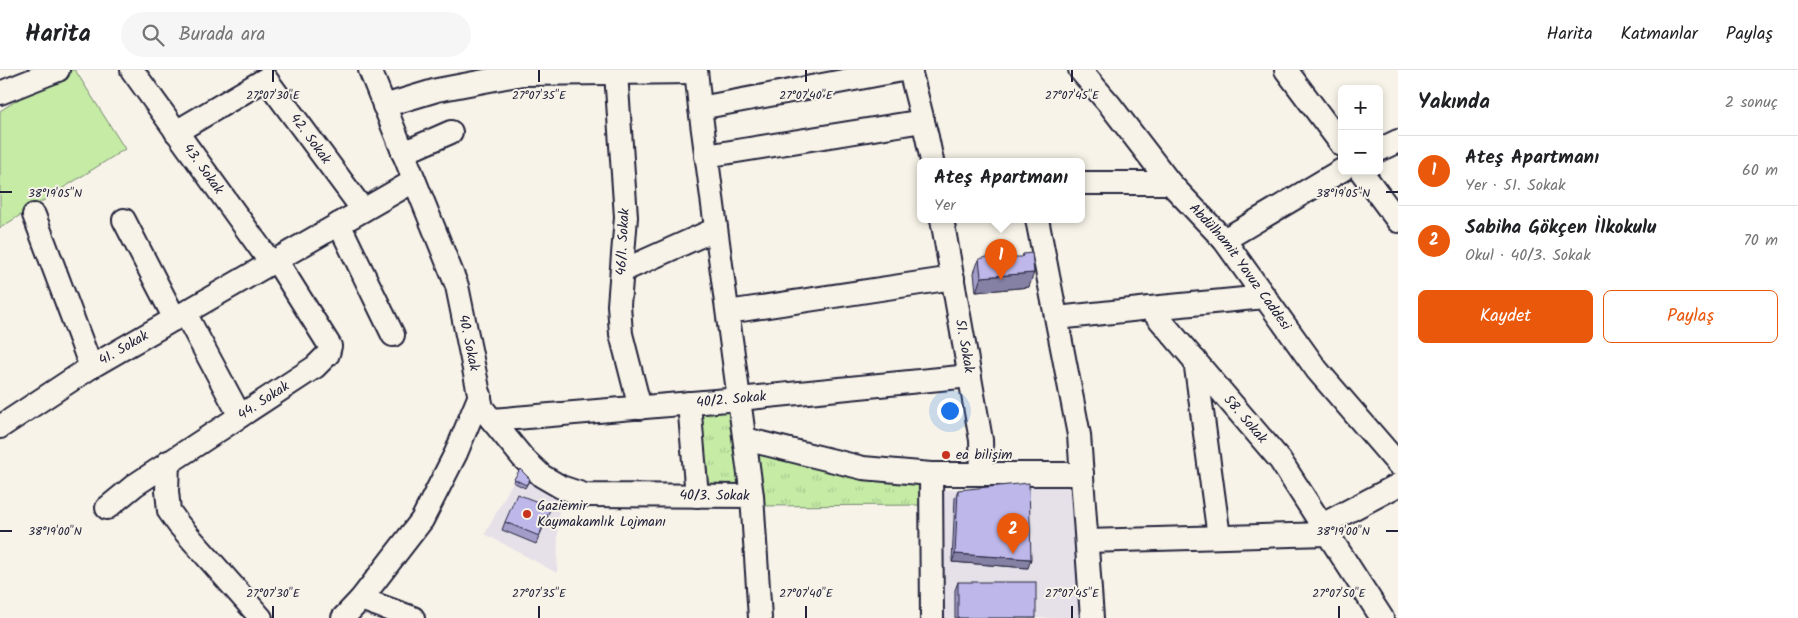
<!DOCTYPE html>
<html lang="tr">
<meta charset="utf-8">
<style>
:root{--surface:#fff;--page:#f6f6f6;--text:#202124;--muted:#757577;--line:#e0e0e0;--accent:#ea580c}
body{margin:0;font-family:Kalam,sans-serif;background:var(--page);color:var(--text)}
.controls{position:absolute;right:15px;top:15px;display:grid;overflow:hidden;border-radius:8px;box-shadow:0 2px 8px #0003}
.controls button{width:45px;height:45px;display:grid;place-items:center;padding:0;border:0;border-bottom:1px solid var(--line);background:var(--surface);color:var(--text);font:25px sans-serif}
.you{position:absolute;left:949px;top:340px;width:18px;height:18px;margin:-12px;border:4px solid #fff;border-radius:50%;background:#1a73e8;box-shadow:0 0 0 8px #1a73e833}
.badge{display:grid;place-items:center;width:32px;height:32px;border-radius:50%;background:var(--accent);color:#fff;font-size:16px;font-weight:700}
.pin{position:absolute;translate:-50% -41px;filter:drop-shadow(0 1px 2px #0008)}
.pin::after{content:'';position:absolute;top:26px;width:18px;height:15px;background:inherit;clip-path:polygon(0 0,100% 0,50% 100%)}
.popup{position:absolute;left:917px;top:88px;width:168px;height:65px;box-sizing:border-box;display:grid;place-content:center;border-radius:8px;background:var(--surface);filter:drop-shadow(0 1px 4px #0005);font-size:16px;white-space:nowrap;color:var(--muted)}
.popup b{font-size:19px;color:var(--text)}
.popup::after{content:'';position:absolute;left:50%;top:100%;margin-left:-10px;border:10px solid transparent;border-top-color:var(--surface)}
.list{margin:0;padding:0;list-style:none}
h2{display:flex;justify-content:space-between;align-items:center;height:65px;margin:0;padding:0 20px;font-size:21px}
h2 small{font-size:16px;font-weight:400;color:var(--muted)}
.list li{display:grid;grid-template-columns:32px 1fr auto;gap:15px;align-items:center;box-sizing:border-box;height:70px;padding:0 20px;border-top:1px solid var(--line)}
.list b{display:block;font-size:19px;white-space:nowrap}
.list p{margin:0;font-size:16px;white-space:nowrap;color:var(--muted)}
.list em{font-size:16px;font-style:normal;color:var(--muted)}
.actions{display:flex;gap:10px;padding:15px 20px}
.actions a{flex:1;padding:11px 0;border:1px solid var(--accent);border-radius:8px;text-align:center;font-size:18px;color:var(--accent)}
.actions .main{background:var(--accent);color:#fff}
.icon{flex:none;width:28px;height:28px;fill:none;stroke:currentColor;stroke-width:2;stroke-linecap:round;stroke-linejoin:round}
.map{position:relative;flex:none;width:1398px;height:548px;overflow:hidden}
header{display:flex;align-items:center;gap:30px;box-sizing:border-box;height:70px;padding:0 25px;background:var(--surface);border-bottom:1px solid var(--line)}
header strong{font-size:24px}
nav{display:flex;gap:28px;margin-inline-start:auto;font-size:18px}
.search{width:350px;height:45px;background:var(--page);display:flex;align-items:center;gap:12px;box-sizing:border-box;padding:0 18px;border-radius:28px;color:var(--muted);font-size:19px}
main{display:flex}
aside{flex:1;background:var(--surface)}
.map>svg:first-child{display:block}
.built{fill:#e6e1e9}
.green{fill:#c5eba5;stroke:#748670}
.park{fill:url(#park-tufts);stroke:#748670}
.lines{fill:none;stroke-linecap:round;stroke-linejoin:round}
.minor-casing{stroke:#22223b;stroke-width:26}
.minor{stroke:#f7f3e8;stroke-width:22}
.wall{fill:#a39ec9;stroke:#22223b}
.shaded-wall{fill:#8581a4;stroke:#22223b}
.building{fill:#beb8ea;stroke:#22223b}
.ticks{fill:none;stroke:#22223b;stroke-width:2}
.poi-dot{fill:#c8321e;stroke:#f7f3e8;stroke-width:2}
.labels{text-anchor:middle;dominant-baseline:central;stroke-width:4;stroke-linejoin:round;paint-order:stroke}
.street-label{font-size:14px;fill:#22223b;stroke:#f7f3e8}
.poi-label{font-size:14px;fill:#22223b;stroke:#f7f3e8;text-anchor:start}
.ticks-label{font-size:12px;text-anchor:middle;fill:#22223b;stroke:#f7f3e8;stroke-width:4;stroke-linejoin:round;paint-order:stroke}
</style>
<header>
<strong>Harita</strong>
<div class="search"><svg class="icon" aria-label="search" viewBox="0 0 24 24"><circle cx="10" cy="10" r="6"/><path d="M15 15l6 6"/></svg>Burada ara</div>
<nav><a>Harita</a><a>Katmanlar</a><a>Paylaş</a></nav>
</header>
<main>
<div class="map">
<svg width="1398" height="548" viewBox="0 0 1398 548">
<defs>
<pattern id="park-tufts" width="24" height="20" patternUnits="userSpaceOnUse" patternTransform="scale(1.25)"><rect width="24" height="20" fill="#c5eba5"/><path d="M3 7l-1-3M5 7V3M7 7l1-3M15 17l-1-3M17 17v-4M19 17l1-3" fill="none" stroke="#a9c98f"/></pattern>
</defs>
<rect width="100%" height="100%" fill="#f7f3e8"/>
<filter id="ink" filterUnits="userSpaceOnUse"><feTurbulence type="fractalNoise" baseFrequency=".02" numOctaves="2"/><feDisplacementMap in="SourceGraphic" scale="10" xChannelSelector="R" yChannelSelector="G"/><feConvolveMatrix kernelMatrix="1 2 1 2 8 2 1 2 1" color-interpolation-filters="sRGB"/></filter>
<g filter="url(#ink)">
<g class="built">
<polygon points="518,402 559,424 557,503 485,464"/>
<polygon points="1078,413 1086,548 944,548 943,420"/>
</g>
<polygon class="green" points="64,0 75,0 125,79 0,158 0,41"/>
<polygon class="park" points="739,329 745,370 931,404 931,435 752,436 697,426 689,333"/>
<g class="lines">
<g class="minor-casing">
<g id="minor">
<path id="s1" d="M132 0 271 193 414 111"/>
<path id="s2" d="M370 0 457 216 482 338 523 388 542 406 561 417 585 425 752 426 760 548"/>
<polyline points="696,0 700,38 902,0"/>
<polyline points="910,0 927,67 932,91"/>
<path id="s3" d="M1080 0 1110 35 1170 113 1224 170 1317 300 1398 394"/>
<polyline points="1286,0 1342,75"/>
<polyline points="616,3 626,147 619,235 621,264 640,338"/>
<polyline points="0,23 58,0"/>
<polyline points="384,36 437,20 522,4 696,2"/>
<polyline points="700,38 752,426"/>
<path id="s4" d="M176 62 266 9 363 140"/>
<polyline points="1379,80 1398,71"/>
<polyline points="403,83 451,62"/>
<polyline points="706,86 923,51"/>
<polyline points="1361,101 1398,151"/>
<polyline points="1081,113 1170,113"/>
<path id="s5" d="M34 145 91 297 271 193"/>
<path id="s6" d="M942 149 981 370 982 404"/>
<polyline points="1037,149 1079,365 1092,548"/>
<polyline points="124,150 175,249"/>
<polyline points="339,154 393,265"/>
<polyline points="1224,170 1342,100"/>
<polyline points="622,201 716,159"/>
<polyline points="1150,238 1265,227"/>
<polyline points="728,242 953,208"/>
<polyline points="185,243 240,346"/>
<path id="s7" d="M1057 248 1150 238 1280 390 1382 548"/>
<polyline points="1195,290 1219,467"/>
<polyline points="689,333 697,426"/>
<path id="s8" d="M492 350 739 329 970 306"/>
<polyline points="0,357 91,297"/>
<polyline points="745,369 863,398 931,404"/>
<polyline points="168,392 167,421 169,441 179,455 261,548"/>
<path id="s9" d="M107 438 135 415 315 297 328 284 330 276 276 190"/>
<polyline points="1322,455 1398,415"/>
<polyline points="1087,471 1328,464"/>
<polyline points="361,529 413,548"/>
<polyline points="343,548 361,529 422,450 456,383 480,325"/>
<polyline points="932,548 931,404 1082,404"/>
</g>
</g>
<use href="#minor" class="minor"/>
</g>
<g class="wall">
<polygon points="979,189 1029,217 976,222 974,203"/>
<polygon points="514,409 530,409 525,418 513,412"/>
<polygon points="958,420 1028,498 952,492 955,428"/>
<polygon points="548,446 536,474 502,460 505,452"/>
<polygon points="958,512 1036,548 955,548 955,520"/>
</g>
<g class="shaded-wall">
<polygon points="1034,203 1029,217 976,222 981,207"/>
<polygon points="955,484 1031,489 1028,498 952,492"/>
</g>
<g class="building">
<polygon points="1032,183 1034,203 981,207 979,189 987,187 1022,187 1023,184"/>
<polygon points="520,399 530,409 526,415 514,409"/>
<polygon points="1029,413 1031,489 955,484 958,420"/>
<polygon points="517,424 551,437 539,466 505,452"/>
<rect x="958" y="512" width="78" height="36"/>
</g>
</g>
<path class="ticks" d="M273 0V12M539 0V12M806 0V12M1072 0V12M0 122H12M1386 122H1398M0 461H12M1386 461H1398M273 536V548M539 536V548M806 536V548M1072 536V548M1339 536V548"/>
<g class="poi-dot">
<circle cx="946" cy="385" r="5"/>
<circle cx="527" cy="444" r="5"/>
</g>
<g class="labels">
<g class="street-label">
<text stroke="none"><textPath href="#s4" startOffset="179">42. Sokak</textPath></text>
<text stroke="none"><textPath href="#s1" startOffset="122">43. Sokak</textPath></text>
<text transform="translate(623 172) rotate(-87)">46/1. Sokak</text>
<text stroke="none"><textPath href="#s3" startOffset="254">Abdülhamit Yavuz Caddesi</textPath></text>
<text stroke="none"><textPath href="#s2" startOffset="291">40. Sokak</textPath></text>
<text stroke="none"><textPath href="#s6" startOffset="129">51. Sokak</textPath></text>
<text stroke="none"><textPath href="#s5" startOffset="200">41. Sokak</textPath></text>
<text stroke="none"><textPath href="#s8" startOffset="240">40/2. Sokak</textPath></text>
<text stroke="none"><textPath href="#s9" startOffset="190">44. Sokak</textPath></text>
<text stroke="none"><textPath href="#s7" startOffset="240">58. Sokak</textPath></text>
<text stroke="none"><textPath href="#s2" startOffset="625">40/3. Sokak</textPath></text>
</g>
<g class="poi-label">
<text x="956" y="385">ea bilişim</text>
<text x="537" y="436">Gaziemir<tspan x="537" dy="16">Kaymakamlık Lojmanı</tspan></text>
</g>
</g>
<g class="ticks-label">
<text x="273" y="29">27°07'30"E</text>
<text x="539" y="29">27°07'35"E</text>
<text x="806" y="29">27°07'40"E</text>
<text x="1072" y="29">27°07'45"E</text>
<text x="55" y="127">38°19'05"N</text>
<text x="1343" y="127">38°19'05"N</text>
<text x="55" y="465">38°19'00"N</text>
<text x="1343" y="465">38°19'00"N</text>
<text x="273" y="527">27°07'30"E</text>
<text x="539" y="527">27°07'35"E</text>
<text x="806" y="527">27°07'40"E</text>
<text x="1072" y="527">27°07'45"E</text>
<text x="1339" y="527">27°07'50"E</text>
</g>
</svg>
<div class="controls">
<button>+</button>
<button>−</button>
</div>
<div class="you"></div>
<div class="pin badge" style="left:1001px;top:210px">1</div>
<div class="popup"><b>Ateş Apartmanı</b>Yer</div>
<div class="pin badge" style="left:1013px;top:484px">2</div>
</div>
<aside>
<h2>Yakında<small>2 sonuç</small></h2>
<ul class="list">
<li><span class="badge">1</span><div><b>Ateş Apartmanı</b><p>Yer · 51. Sokak</p></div><em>60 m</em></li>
<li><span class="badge">2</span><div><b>Sabiha Gökçen İlkokulu</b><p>Okul · 40/3. Sokak</p></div><em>70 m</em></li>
</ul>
<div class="actions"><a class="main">Kaydet</a><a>Paylaş</a></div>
</aside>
</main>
